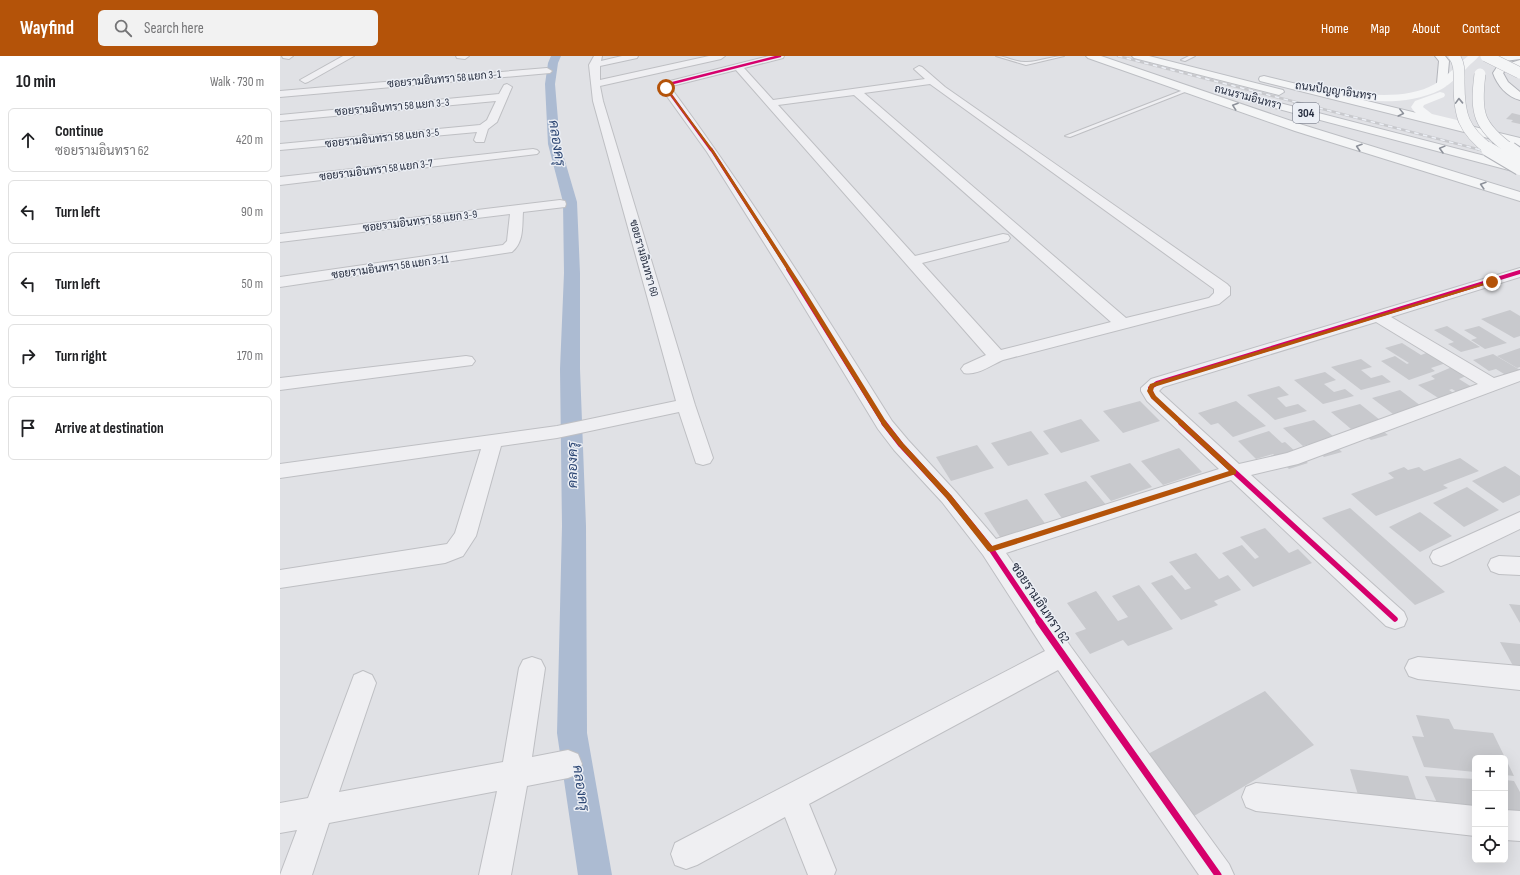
<!DOCTYPE html>
<meta charset="utf-8">
<style>
:root{--surface:#fff;--page:#f2f2f2;--text:#202124;--muted:#757577;--line:#e0e0e0;--accent:#b45309}
body{margin:0;font-family:"Sofia Sans Condensed",Sarabun,sans-serif;background:var(--page);color:var(--text)}
.controls{position:absolute;right:12px;bottom:12px;display:grid;overflow:hidden;border-radius:6px;box-shadow:0 4px 16px #0002}
.controls button{width:36px;height:36px;display:grid;place-items:center;padding:0;border:0;border-bottom:1px solid var(--line);background:var(--surface);color:var(--text);font:20px sans-serif}
.stop{position:absolute;width:12px;height:12px;margin:-9px;border:3px solid #b45309;border-radius:50%;background:#fff}
.stop.end{background:#b45309;border-color:#fff;box-shadow:0 1px 4px #0008}
.list{margin:0;padding:0;list-style:none}
h2{display:flex;justify-content:space-between;align-items:center;height:52px;margin:0;padding:0 16px;font-size:17px}
h2 small{font-size:13px;font-weight:400;color:var(--muted)}
.list li{display:grid;grid-template-columns:26px 1fr auto;gap:12px;align-items:center;box-sizing:border-box;height:64px;margin:0 8px 8px;padding:0 8px;border:1px solid var(--line);border-radius:6px}
.list b{display:block;font-size:15px;white-space:nowrap}
.list p{margin:0;font-size:13px;white-space:nowrap;color:var(--muted)}
.list em{font-size:13px;font-style:normal;color:var(--muted)}
.icon{flex:none;width:22px;height:22px;fill:none;stroke:currentColor;stroke-width:2;stroke-linecap:round;stroke-linejoin:round}
.map{position:relative;flex:none;width:1240px;height:819px;overflow:hidden}
header{display:flex;align-items:center;gap:24px;box-sizing:border-box;height:56px;padding:0 20px;background:var(--accent);color:#fff}
header strong{font-size:19px}
nav{display:flex;gap:22px;margin-inline-start:auto;font-size:14px}
.search{width:280px;height:36px;background:var(--page);display:flex;align-items:center;gap:10px;box-sizing:border-box;padding:0 14px;border-radius:6px;color:var(--muted);font-size:15px}
main{display:flex}
aside{flex:1;background:var(--surface)}
.map>svg:first-child{display:block}
.lines{fill:none;stroke-linecap:round;stroke-linejoin:round}
.canal{fill:#acbbd2;fill-rule:evenodd}
.building{fill:#c8c9cd}
.service-casing{stroke:#bebfc3;stroke-width:2}
.minor-casing{stroke:#bebfc3;stroke-width:2}
.primary-casing{stroke:#bcbec3;stroke-width:2}
.trunk-casing{stroke:#b2b4ba;stroke-width:2}
.motorway-casing{stroke:#b2b4ba;stroke-width:2}
.service{fill:#efeff2;fill-rule:evenodd}
.minor{fill:#efeff2;fill-rule:evenodd}
.secondary{fill:#f4f5f6;fill-rule:evenodd}
.primary{fill:#f4f5f6;fill-rule:evenodd}
.trunk{fill:#f4f5f6;fill-rule:evenodd}
.motorway{fill:#f4f5f6;fill-rule:evenodd}
.rail-far1-casing{stroke:#c8c9cd;stroke-width:2.5}
.rail-casing{stroke:#c8c9cd;stroke-width:3}
.rail-far1{stroke:#eceff5;stroke-width:1.5;stroke-dasharray:4.5;stroke-linecap:butt}
.rail{stroke:#eceff5;stroke-width:2;stroke-dasharray:6;stroke-linecap:butt}
.trunk-bridge-far1-casing{stroke:#b2b4ba;stroke-width:12;stroke-linecap:butt}
.trunk-bridge-casing{stroke:#b2b4ba;stroke-width:16;stroke-linecap:butt}
.motorway-bridge-far1-casing{stroke:#b2b4ba;stroke-width:12;stroke-linecap:butt}
.motorway-bridge-casing{stroke:#b2b4ba;stroke-width:16;stroke-linecap:butt}
.trunk-bridge-far1{stroke:#f4f5f6;stroke-width:11}
.trunk-bridge{stroke:#f4f5f6;stroke-width:14}
.motorway-bridge-far1{stroke:#f4f5f6;stroke-width:11}
.motorway-bridge{stroke:#f4f5f6;stroke-width:14}
.cycleway-far4-casing{stroke:#eceff5;stroke-width:4}
.cycleway-far3-casing{stroke:#eceff5;stroke-width:4.5}
.cycleway-far2-casing{stroke:#eceff5;stroke-width:6}
.cycleway-far1-casing{stroke:#eceff5;stroke-width:8}
.cycleway-casing{stroke:#eceff5;stroke-width:10}
.cycleway-far4{stroke:#d6006c;stroke-width:2.5}
.cycleway-far3{stroke:#d6006c;stroke-width:3}
.cycleway-far2{stroke:#d6006c;stroke-width:4}
.cycleway-far1{stroke:#d6006c;stroke-width:5.5}
.cycleway{stroke:#d6006c;stroke-width:7}
.oneway{stroke:#8d919a}
.route{fill:#b45309}
.labels{text-anchor:middle;dominant-baseline:central;stroke-width:3;stroke-linejoin:round;paint-order:stroke}
.far-street-label{font-size:11px;fill:#262d3f;stroke:#eceff5}
.shield{fill:#eceff5;stroke:#616776;stroke-width:1}
.shield-label{font-size:12px;font-weight:bold;fill:#262d3f}
.street-label{font-size:13px;fill:#262d3f;stroke:#eceff5}
.water-label{font-size:14px;font-style:italic;fill:#2e4875;stroke:#eceff5}
</style>
<header>
<strong>Wayfind</strong>
<div class="search"><svg class="icon" aria-label="search" viewBox="0 0 24 24"><circle cx="10" cy="10" r="6"/><path d="M15 15l6 6"/></svg>Search here</div>
<nav><a>Home</a><a>Map</a><a>About</a><a>Contact</a></nav>
</header>
<main>
<aside>
<h2>10 min<small>Walk · 730 m</small></h2>
<ul class="list">
<li><svg class="icon" aria-label="ahead" viewBox="0 0 24 24"><path d="M12 20V5M6 11l6-6 6 6"/></svg><div><b>Continue</b><p>ซอยรามอินทรา 62</p></div><em>420 m</em></li>
<li><svg class="icon" aria-label="left" viewBox="0 0 24 24"><path d="M17 20v-9H6M10 6l-5 5 5 5"/></svg><div><b>Turn left</b></div><em>90 m</em></li>
<li><svg class="icon" aria-label="left" viewBox="0 0 24 24"><path d="M17 20v-9H6M10 6l-5 5 5 5"/></svg><div><b>Turn left</b></div><em>50 m</em></li>
<li><svg class="icon" aria-label="right" viewBox="0 0 24 24"><path d="M7 20v-9h11M14 6l5 5-5 5"/></svg><div><b>Turn right</b></div><em>170 m</em></li>
<li><svg class="icon" aria-label="arrive" viewBox="0 0 24 24"><path d="M6 21V4h12l-3 4 3 4H6"/></svg><div><b>Arrive at destination</b></div></li>
</ul>
</aside>
<div class="map">
<svg width="1240" height="819" viewBox="0 0 1240 819">
<rect width="100%" height="100%" fill="#e0e1e5"/>
<g class="lines">
<polygon class="canal" points="271,0 281,0 278,7 275,28 280,88 297,146 300,217 300,313 306,470 307,677 332,819 298,819 277,677 282,470 280,313 284,217 283,146 268,88 265,28 268,7"/>
</g>
<g class="building">
<polygon points="1232,57 1240,59 1240,68 1231,66 1233,64 1226,63"/>
<polygon points="1230,254 1240,260 1240,280 1234,282 1201,263"/>
<polygon points="1167,270 1200,291 1181,296 1168,288 1174,286 1154,274"/>
<polygon points="1199,270 1227,287 1205,293 1191,284 1197,282 1184,274"/>
<polygon points="1122,287 1141,299 1149,296 1166,307 1151,312 1155,315 1129,324 1101,305 1115,300 1127,308 1129,307 1105,292"/>
<polygon points="1240,292 1240,311 1237,312 1217,300"/>
<polygon points="1213,298 1240,314 1240,317 1229,321 1216,313 1209,315 1193,304"/>
<polygon points="1081,303 1092,311 1081,314 1091,322 1102,319 1111,326 1081,334 1051,311"/>
<polygon points="1172,311 1186,320 1179,323 1195,333 1180,338 1172,333 1169,334 1178,340 1163,345 1138,329 1155,323 1151,320"/>
<polygon points="1045,316 1056,324 1044,328 1054,336 1065,333 1074,340 1043,348 1014,324"/>
<polygon points="999,330 1009,339 997,342 1006,351 1018,348 1027,355 995,364 967,339"/>
<polygon points="1120,334 1141,350 1133,352 1145,361 1128,366 1117,357 1113,358 1092,342"/>
<polygon points="860,345 880,365 843,377 823,355"/>
<polygon points="956,345 986,370 953,381 938,367 931,369 918,357"/>
<polygon points="1080,348 1100,364 1092,367 1108,379 1091,384 1075,372 1071,373 1051,356"/>
<polygon points="801,363 820,385 781,397 763,375"/>
<polygon points="1034,364 1054,381 1047,383 1062,396 1044,401 1030,388 1023,390 1003,372"/>
<polygon points="751,375 769,398 728,410 711,387"/>
<polygon points="989,375 1002,387 1005,386 1028,407 1009,413 993,398 976,403 958,385"/>
<polygon points="697,389 714,412 671,425 656,401"/>
<polygon points="899,392 922,416 883,429 861,405"/>
<polygon points="1180,402 1199,415 1163,429 1168,432 1096,460 1071,438 1114,422 1108,417 1124,411 1128,414 1139,411 1144,415"/>
<polygon points="850,407 872,431 831,445 810,420"/>
<polygon points="1225,410 1240,420 1240,439 1223,447 1192,425"/>
<polygon points="806,425 827,450 784,465 764,438"/>
<polygon points="1187,431 1219,454 1184,471 1153,447"/>
<polygon points="747,443 767,470 722,484 704,457"/>
<polygon points="1070,452 1165,536 1135,549 1042,462"/>
<polygon points="1140,456 1172,480 1140,496 1109,471"/>
<polygon points="985,472 1009,497 1018,493 1032,507 973,531 942,497 962,489 975,503 979,501 960,481"/>
<polygon points="916,497 939,523 948,519 961,534 934,545 938,549 901,564 871,527 892,519 905,534 911,532 889,506"/>
<polygon points="859,529 893,573 848,590 843,584 810,598 795,577 806,573 787,547 816,535 838,565 848,561 832,540"/>
<polygon points="1229,548 1240,549 1240,567"/>
<polygon points="1220,586 1240,588 1240,617 1237,617"/>
<polygon points="985,635 1034,689 914,760 868,698"/>
<polygon points="1136,659 1169,663 1174,673 1213,677 1234,720 1225,719 1225,702 1195,702 1195,716 1144,711 1132,680 1144,681"/>
<polygon points="1070,713 1128,720 1140,754 1080,745"/>
<polygon points="1145,720 1195,723 1195,760 1162,758"/>
<polygon points="1225,724 1234,725 1240,736 1240,778 1225,777"/>
</g>
<g class="lines">
<g class="service-casing">
<g id="service">
<path d="M716 0C726 0 736 7 747 6 759 6 771 0 784 0L746 9Z"/>
<polygon points="909,0 915,0 905,5 901,4"/>
<polygon points="906,33 910,34 790,81 785,80"/>
</g>
</g>
<g class="minor-casing">
<g id="minor">
<polygon points="2,0 13,0 9,3 3,2"/>
<polygon points="63,0 74,0 28,26 25,27 20,24"/>
<polygon points="176,0 189,0 185,3 177,2"/>
<polygon points="314,0 322,0 321,5 342,0 358,0 357,2 320,10 320,24 429,0 445,0 441,3 320,30 323,45 415,349 433,402 430,407 423,409 416,407 399,356 277,382 221,390 196,480 183,500 165,507 0,532 0,514 167,488 175,477 201,393 0,422 0,408 277,370 396,345 313,45 309,9"/>
<path d="M489 0H504L503 2 464 12 493 44 645 23 634 13 639 10 642 11 665 31 947 228 950 231V239L939 248 723 304C711 309 697 320 684 317L681 313 684 309 706 299 456 14 392 30 391 32C470 139 541 252 612 365L628 384 676 436 716 483 939 413 867 345 861 335V332L871 323 1240 212V221L1111 261 1214 322 1240 314V325L1018 408 971 419 1124 556 1127 563 1124 570 1115 573 1106 570 951 424 726 497 791 591 949 808 954 819H919L778 614 529 748 556 814 554 819H528L505 761 417 809 406 813 395 809 391 798 395 787 765 595 703 499 662 446 614 394 598 373 513 233 427 96 381 32 386 26ZM650 28 934 233V237L929 242 846 262 584 37ZM574 39 831 266 721 294 642 207 728 185 730 182 728 179 723 178 635 200 498 49ZM1096 266 1198 328 1007 397 959 408 879 335 883 331Z"/>
<polygon points="267,12 272,15 270,17 0,41 0,35"/>
<polygon points="227,28 232,31 217,66 208,73 204,86 196,86 194,84 197,76 0,94 0,88 200,69 207,64 216,45 0,65 0,59 219,38 224,29"/>
<polygon points="253,93 257,94 259,96 257,98 0,129 0,121"/>
<path d="M280 144 285 145 286 148 285 151 243 156C242 171 244 186 232 196L0 231V221L223 189 227 185 230 158 0 186V178Z"/>
<polygon points="186,300 192,301 195,305 192,309 0,334 0,322"/>
<polygon points="1240,456 1240,473 1169,507 1161,510 1153,507 1150,501 1153,495"/>
<polygon points="1219,500 1240,501 1240,519 1219,518 1211,515 1208,509 1211,503"/>
<polygon points="252,601 261,604 265,612 252,701 288,694 298,698 302,708 298,718 288,722 247,730 231,819 199,819 217,735 49,767 32,819 0,819 17,774 0,777 0,747 28,742 74,619 83,615 92,619 96,627 59,736 223,706 239,612 243,604"/>
<polygon points="1138,601 1240,610 1240,634 1138,623 1129,620 1125,612 1129,604"/>
<polygon points="976,727 1195,750 1195,780 976,755 966,751 962,741 966,731"/>
<polygon points="1225,754 1240,755 1240,785 1225,784"/>
</g>
</g>
<g class="primary-casing">
<g id="primary">
<polygon points="806,0 821,0 1023,69 1240,136 1240,145 1015,75 808,2"/>
<polygon points="852,0 869,0 1003,34 1004,36 999,39 854,2"/>
<polygon points="984,20 1240,82 1240,90 980,25 979,23 980,21"/>
<polygon points="976,41 1240,109 1240,117 972,46 970,44"/>
</g>
</g>
<g class="trunk-casing">
<polygon id="trunk" points="1218,0 1240,0 1240,3 1210,7 1205,4 1206,2"/>
</g>
<g class="motorway-casing">
<g id="motorway">
<polygon points="1155,0 1165,0 1169,5 1167,27 1166,29 1158,29 1157,27 1159,5"/>
<path d="M1240 4V10L1225 15 1223 17 1228 26 1240 36V44C1227 41 1217 29 1213 17L1217 11Z"/>
</g>
</g>
<use href="#service" class="service"/>
<use href="#minor" class="minor"/>
<g class="secondary">
<path d="M1188 0H1199C1195 5 1190 8 1186 13 1178 20 1170 29 1160 34 1119 54 1069 43 1027 35L1022 32 1027 29C1064 36 1120 48 1155 28 1167 20 1177 9 1188 0Z"/>
<path d="M1160 36 1164 37 1165 39 1164 41 1144 49 1143 51 1152 58 1177 64 1179 67 1177 70 1173 71C1157 67 1140 66 1131 51L1135 45Z"/>
</g>
<use href="#primary" class="primary"/>
<use href="#trunk" class="trunk"/>
<use href="#motorway" class="motorway"/>
<g class="rail-far1-casing">
<polyline id="rail-far1" points="838,0 1201,94"/>
</g>
<g class="rail-casing">
<polyline id="rail" points="1198,93 1240,104"/>
</g>
<use href="#rail-far1" class="rail-far1"/>
<use href="#rail" class="rail"/>
<g class="trunk-bridge-far1-casing">
<path id="trunk-bridge-far1" d="M1200 18C1195 57 1198 70 1231 94"/>
</g>
<g class="trunk-bridge-casing">
<polyline id="trunk-bridge" points="1230,93 1240,100"/>
</g>
<g class="motorway-bridge-far1-casing">
<g id="motorway-bridge-far1">
<path d="M1174 0C1180 8 1179 17 1179 27 1179 59 1183 74 1210 94"/>
<polyline points="1206,0 1240,17"/>
</g>
</g>
<g class="motorway-bridge-casing">
<polyline id="motorway-bridge" points="1208,93 1240,112"/>
</g>
<use href="#trunk-bridge-far1" class="trunk-bridge-far1"/>
<use href="#trunk-bridge" class="trunk-bridge"/>
<use href="#motorway-bridge-far1" class="motorway-bridge-far1"/>
<use href="#motorway-bridge" class="motorway-bridge"/>
<g class="cycleway-far4-casing">
<polyline id="cycleway-far4" points="431,94 386,32 389,28 500,0"/>
</g>
<g class="cycleway-far3-casing">
<polyline id="cycleway-far3" points="431,93 509,214"/>
</g>
<g class="cycleway-far2-casing">
<g id="cycleway-far2">
<polyline points="508,213 604,368"/>
<polyline points="903,368 873,341 870,332 877,327 1240,216"/>
</g>
</g>
<g class="cycleway-far1-casing">
<g id="cycleway-far1">
<polyline points="604,367 621,389 669,441 711,493 760,566"/>
<polyline points="901,367 1115,563"/>
</g>
</g>
<g class="cycleway-casing">
<polyline id="cycleway" points="759,565 938,819"/>
</g>
<use href="#cycleway-far4" class="cycleway-far4"/>
<use href="#cycleway-far3" class="cycleway-far3"/>
<use href="#cycleway-far2" class="cycleway-far2"/>
<use href="#cycleway-far1" class="cycleway-far1"/>
<use href="#cycleway" class="cycleway"/>
</g>
<defs><path id="oneway-chevron" d="M-2-3.5L2.5 0L-2 3.5" fill="none" stroke-width="1.6" stroke-linecap="round" stroke-linejoin="round"/></defs>
<g class="oneway">
<use href="#oneway-chevron" transform="translate(1179 45) rotate(-92)"/>
<use href="#oneway-chevron" transform="translate(955 50) rotate(-161)"/>
<use href="#oneway-chevron" transform="translate(1121 57) rotate(14)"/>
<use href="#oneway-chevron" transform="translate(1079 91) rotate(-162)"/>
<use href="#oneway-chevron" transform="translate(1162 93) rotate(-165)"/>
<use href="#oneway-chevron" transform="translate(1203 129) rotate(-163)"/>
</g>
<polygon class="route" points="385,32 387,32 434,95 524,233 607,367 623,387 671,439 712,490 949,415 871,342 867,335 870,328 1210,225 1214,226 874,331 873,335 876,340 956,414 956,418 711,496 708,495 667,443 619,390 603,370 519,233 431,95"/>
<g class="labels">
<g class="far-street-label">
<text transform="translate(164 23) rotate(-5)">ซอยรามอินทรา 58 แยก 3-1</text>
<text transform="translate(1056 35) rotate(8)">ถนนปัญญาอินทรา</text>
<text transform="translate(968 41) rotate(15)">ถนนรามอินทรา</text>
<text transform="translate(112 51) rotate(-5)">ซอยรามอินทรา 58 แยก 3-3</text>
<text transform="translate(102 82) rotate(-6)">ซอยรามอินทรา 58 แยก 3-5</text>
<text transform="translate(96 114) rotate(-7)">ซอยรามอินทรา 58 แยก 3-7</text>
<text transform="translate(140 165) rotate(-7)">ซอยรามอินทรา 58 แยก 3-9</text>
<text transform="translate(364 202) rotate(74)">ซอยรามอินทรา 60</text>
<text transform="translate(110 211) rotate(-8)">ซอยรามอินทรา 58 แยก 3-11</text>
</g>
<rect class="shield" x="1013" y="47" width="26" height="20" rx="3"/>
<g class="shield-label">
<text x="1026" y="57">304</text>
</g>
<g class="street-label">
<text transform="translate(760 547) rotate(56)">ซอยรามอินทรา 62</text>
</g>
<g class="water-label">
<text transform="translate(277 87) rotate(81)">คลองครุ</text>
<text transform="translate(292 409) rotate(-90)">คลองครุ</text>
<text transform="translate(301 732) rotate(81)">คลองครุ</text>
</g>
</g>
</svg>
<div class="controls">
<button>+</button>
<button>−</button>
<button><svg class="icon" aria-label="locate" viewBox="0 0 24 24"><circle cx="12" cy="12" r="6"/><path d="M12 2v4M12 18v4M2 12h4M18 12h4"/></svg></button>
</div>
<div class="stop" style="left:386px;top:32px"></div>
<div class="stop end" style="left:1212px;top:226px"></div>
</div>
</main>
